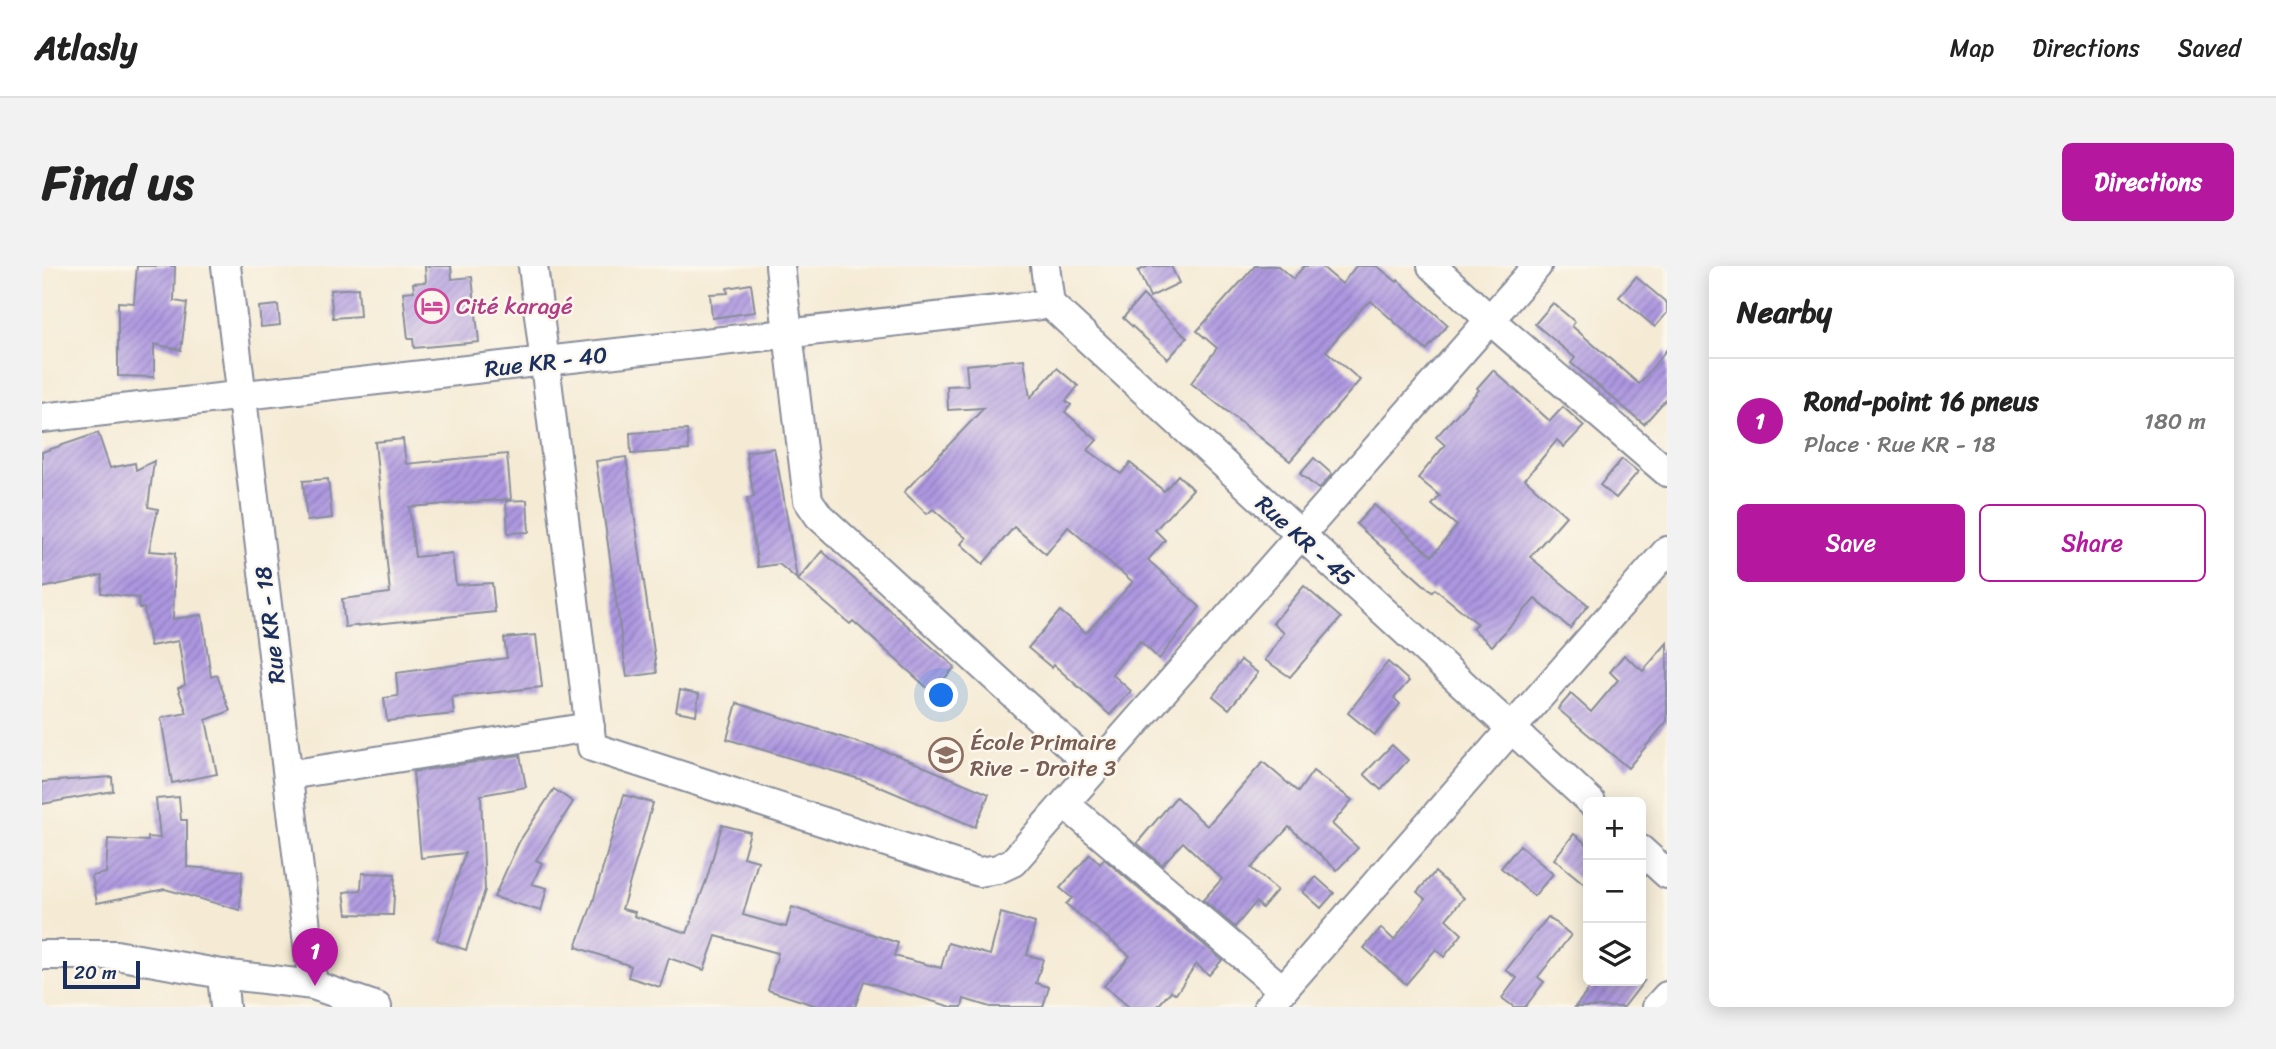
<!DOCTYPE html>
<meta charset="utf-8">
<style>
:root{--surface:#fff;--page:#f2f2f2;--text:#222;--muted:#767676;--line:#e0e0e0;--accent:#b5179e}
body{margin:0;font-family:Sriracha,sans-serif;background:var(--page);color:var(--text)}
.controls{position:absolute;right:21px;bottom:21px;display:grid;overflow:hidden;border-radius:10px;box-shadow:0 4px 18px #0003}
.controls button{width:63px;height:63px;display:grid;place-items:center;padding:0;border:0;border-bottom:2px solid var(--line);background:var(--surface);color:var(--text);font:35px sans-serif}
.scale{position:absolute;left:21px;bottom:18px;width:77px;box-sizing:border-box;padding-left:7px;border:4px solid #1b2f5e;border-top:0;font-size:19px;line-height:24px;white-space:nowrap;color:#1b2f5e;-webkit-text-stroke:5px #fbf7ec;paint-order:stroke}
.you{position:absolute;left:900px;top:430px;width:24px;height:24px;margin:-18px;border:5px solid #fff;border-radius:50%;background:#1a73e8;box-shadow:0 0 0 10px #1a73e833}
.badge{display:grid;place-items:center;width:46px;height:46px;border-radius:50%;background:var(--accent);color:#fff;font-size:23px;font-weight:700}
.pin{position:absolute;translate:-50% -58px;filter:drop-shadow(0 2px 4px #0008)}
.pin::after{content:'';position:absolute;top:37px;width:24px;height:21px;background:inherit;clip-path:polygon(0 0,100% 0,50% 100%)}
.list{margin:0;padding:0;list-style:none}
h2{display:flex;justify-content:space-between;align-items:center;height:91px;margin:0;padding:0 28px;font-size:30px}
h2 small{font-size:23px;font-weight:400;color:var(--muted)}
.list li{display:grid;grid-template-columns:46px 1fr auto;gap:21px;align-items:center;box-sizing:border-box;height:126px;padding:0 28px;border-top:2px solid var(--line)}
.list b{display:block;font-size:26px;white-space:nowrap}
.list p{margin:0;font-size:23px;white-space:nowrap;color:var(--muted)}
.list em{font-size:23px;font-style:normal;color:var(--muted)}
.actions{display:flex;gap:14px;padding:21px 28px}
.actions a{flex:1;padding:16px 0;border:2px solid var(--accent);border-radius:10px;text-align:center;font-size:24px;color:var(--accent)}
.actions .main{background:var(--accent);color:#fff}
.icon{flex:none;width:38px;height:38px;fill:none;stroke:currentColor;stroke-width:2;stroke-linecap:round;stroke-linejoin:round}
.map{position:relative;flex:none;width:1625px;height:741px;overflow:hidden;border-radius:10px}
header{display:flex;align-items:center;gap:42px;box-sizing:border-box;height:98px;padding:0 35px;background:var(--surface);border-bottom:2px solid var(--line)}
header strong{font-size:33px}
nav{display:flex;gap:38px;margin-inline-start:auto;font-size:24px}
.intro{display:flex;align-items:center;justify-content:space-between;box-sizing:border-box;height:168px;padding:0 42px}
h1{margin:0;font-size:49px}
.button{padding:18px 32px;border-radius:10px;background:var(--accent);color:#fff;font-size:24px;font-weight:700}
main{display:flex;gap:42px;padding:0 42px}
aside{flex:1;background:var(--surface);border-radius:10px;box-shadow:0 4px 18px #0003}
.map>svg:first-child{display:block}
.building{fill:url(#building-hatch)}
.lines{fill:none;stroke-linecap:round;stroke-linejoin:round}
.minor-casing{stroke:#888d9a;stroke-width:32}
.minor{stroke:#fff;stroke-width:28}
.labels{text-anchor:middle;dominant-baseline:central;stroke-width:5;stroke-linejoin:round;paint-order:stroke}
.hotel-label{font-size:23px;fill:#b23c85;stroke:#fbf7ec;text-anchor:start}
.street-label{font-size:23px;fill:#1b2f5e;stroke:#fbf7ec}
.education-label{font-size:23px;fill:#785e54;stroke:#fbf7ec;text-anchor:start}
</style>
<header>
<strong>Atlasly</strong>
<nav><a>Map</a><a>Directions</a><a>Saved</a></nav>
</header>
<div class="intro"><h1>Find us</h1><a class="button">Directions</a></div>
<main>
<div class="map">
<svg width="1625" height="741" viewBox="0 0 1625 741">
<defs>
<pattern id="building-hatch" width="6" height="6" patternUnits="userSpaceOnUse" patternTransform="scale(1.75)"><rect width="6" height="6" fill="#ad97e0"/><path d="M-1 1l2-2M0 6l6-6M5 7l2-2" fill="none" stroke="#8c7cb9"/></pattern>
</defs>
<rect width="100%" height="100%" fill="#fbf7ec"/>
<filter id="ink" filterUnits="userSpaceOnUse"><feTurbulence type="fractalNoise" baseFrequency=".0143" numOctaves="2"/><feDisplacementMap in="SourceGraphic" scale="14" xChannelSelector="R" yChannelSelector="G"/><feConvolveMatrix kernelMatrix="1 2 1 2 8 2 1 2 1" color-interpolation-filters="sRGB"/></filter>
<filter id="wash" filterUnits="userSpaceOnUse"><feTurbulence type="fractalNoise" baseFrequency=".00686" numOctaves="4" result="noise"/><feDisplacementMap in="SourceGraphic" scale="28" xChannelSelector="R" yChannelSelector="G"/><feGaussianBlur stdDeviation="1.57" result="paint"/><feColorMatrix in="noise" values="0 0 0 0 0 0 0 0 0 0 0 0 0 0 0 0 0 1.4 0 .05"/><feComposite in="paint" operator="in"/></filter>
<g filter="url(#wash)">
<rect width="100%" height="100%" fill="#f5ebd5"/>
<g id="blocks">
<g class="building">
<polygon points="95,0 133,0 132,35 145,37 139,84 112,78 112,111 76,110 76,36 92,37"/>
<polygon points="383,0 409,0 410,13 430,11 437,76 372,82 371,73 366,73 361,26 372,25 371,17 384,16"/>
<polygon points="1107,0 1129,0 1137,17 1108,31 1096,5"/>
<polygon points="1213,0 1236,0 1251,13 1262,0 1279,0 1300,18 1314,0 1335,0 1355,16 1356,14 1406,59 1384,84 1329,35 1322,40 1284,85 1318,114 1248,195 1149,117 1175,82 1155,65"/>
<polygon points="1594,11 1625,37 1625,47 1613,61 1577,31"/>
<polygon points="709,18 713,46 670,52 668,28 686,27 685,22"/>
<polygon points="316,22 318,50 291,52 288,24"/>
<polygon points="1101,29 1145,72 1126,93 1081,52"/>
<polygon points="1511,37 1533,56 1530,60 1597,118 1625,83 1625,132 1602,158 1529,97 1533,92 1493,58"/>
<polygon points="236,39 238,59 219,61 217,41"/>
<polygon points="982,93 988,132 1015,102 1036,120 1024,135 1029,139 1023,146 1055,174 1046,184 1079,208 1088,197 1122,225 1136,209 1151,223 1113,264 1123,274 1106,294 1158,341 1117,393 1098,375 1070,408 1089,425 1068,449 1012,399 1010,402 986,382 1018,345 1044,367 1091,316 1026,261 1004,288 972,261 941,298 919,278 924,272 891,243 885,248 862,226 942,142 906,144 905,120 926,119 924,99"/>
<polygon points="1451,104 1508,155 1521,141 1542,160 1522,181 1515,174 1483,213 1524,250 1488,291 1546,339 1528,362 1493,333 1450,380 1430,362 1435,357 1393,323 1390,326 1314,258 1332,239 1390,290 1415,260 1390,239 1398,230 1376,212 1403,179 1394,171 1437,124 1435,122"/>
<polygon points="645,164 647,184 589,188 588,167"/>
<polygon points="56,167 68,202 93,197 94,204 112,195 106,241 116,243 107,285 133,287 131,353 160,349 169,411 175,409 188,445 164,454 175,508 130,517 119,452 145,447 136,422 143,419 138,384 136,375 108,380 102,342 97,342 97,332 59,327 60,309 0,322 0,186"/>
<polygon points="361,173 364,198 465,188 469,233 367,241 373,291 410,287 414,319 450,317 453,346 303,361 300,333 348,327 333,176"/>
<polygon points="732,182 741,227 755,313 737,298 716,301 705,232 712,231 704,186"/>
<polygon points="584,191 615,407 585,411 554,195"/>
<polygon points="1272,192 1290,208 1277,223 1258,208"/>
<polygon points="1580,193 1596,206 1574,232 1558,219"/>
<polygon points="286,213 290,252 265,255 261,215"/>
<polygon points="485,234 487,266 466,267 464,235"/>
<polygon points="780,285 913,401 890,426 811,355 808,358 756,314"/>
<polygon points="1262,320 1299,352 1248,411 1223,394 1242,367 1231,357"/>
<polygon points="494,369 500,421 410,431 412,448 345,455 342,432 356,430 354,407 465,392 462,372"/>
<polygon points="1625,377 1625,455 1586,502 1516,443 1529,428 1549,446 1576,414 1568,406 1582,389 1601,405"/>
<polygon points="1199,394 1216,407 1187,443 1171,430"/>
<polygon points="1346,396 1367,415 1352,432 1358,438 1333,469 1306,447"/>
<polygon points="638,424 657,428 654,449 634,445"/>
<polygon points="695,437 857,490 947,528 933,561 824,515 685,473"/>
<polygon points="1350,479 1366,494 1339,524 1322,508"/>
<polygon points="478,489 484,521 439,529 443,624 424,684 395,674 423,587 379,592 371,506"/>
<polygon points="1221,496 1256,526 1271,505 1310,534 1290,558 1316,582 1295,604 1247,561 1209,602 1235,624 1220,642 1214,636 1193,661 1161,634 1180,613 1141,576 1120,599 1095,577 1134,531 1165,560"/>
<polygon points="70,511 71,525 0,538 0,516"/>
<polygon points="512,523 531,536 494,594 500,597 490,618 505,622 499,645 452,631 477,576"/>
<polygon points="582,529 611,537 580,643 593,646 592,650 645,667 665,612 680,559 708,566 701,591 716,595 701,649 744,661 750,641 856,677 852,690 899,702 906,677 948,689 959,647 993,657 985,689 1001,693 994,717 1007,721 1001,741 948,741 922,733 920,741 910,741 822,715 813,741 778,741 726,724 736,687 674,670 662,704 627,692 618,721 586,711 589,700 534,681 551,636"/>
<polygon points="137,531 139,554 145,554 145,601 200,605 198,644 123,623 55,637 50,610 64,607 66,573 106,575 106,571 118,572 114,533"/>
<polygon points="1532,568 1546,579 1546,621 1512,593"/>
<polygon points="1478,579 1511,608 1492,630 1459,602"/>
<polygon points="1048,588 1058,598 1062,593 1180,694 1167,709 1154,698 1134,728 1129,725 1115,741 1087,741 1062,720 1088,690 1024,638 1030,632 1018,622"/>
<polygon points="1393,606 1422,632 1404,653 1420,668 1402,691 1394,683 1364,718 1322,682 1339,662 1352,674 1383,633 1375,626"/>
<polygon points="320,607 353,608 351,649 305,648 302,626 319,624"/>
<polygon points="1274,611 1292,627 1279,642 1261,626"/>
<polygon points="1506,651 1529,669 1496,711 1502,716 1483,741 1472,741 1460,732 1475,712 1464,704"/>
<polygon points="1554,715 1602,715 1582,741 1533,741"/>
</g>
</g>
</g>
<g filter="url(#ink)">
<use href="#blocks" fill-opacity="0" stroke="#888d9a" stroke-width="2"/>
<g class="lines">
<g class="minor-casing">
<g id="minor">
<polyline points="184,0 271,719"/>
<polyline points="491,0 550,481 937,606 956,603 971,596 1495,0"/>
<polyline points="738,0 766,234 777,250 1052,502"/>
<polyline points="1003,0 1008,38 1549,536"/>
<polyline points="1390,0 1448,54 1625,206"/>
<polyline points="0,152 1008,38"/>
<polyline points="246,509 548,461"/>
<polyline points="1023,538 1241,724"/>
<polyline points="1599,584 1625,608"/>
<polyline points="0,689 74,689 180,708 271,719 335,741"/>
<polyline points="180,708 183,741"/>
<polyline points="1226,741 1625,285"/>
<polyline points="1615,741 1625,730"/>
</g>
</g>
<use href="#minor" class="minor"/>
</g>
</g>
<defs>
<g id="hotel-ring" transform="scale(1.75)"><circle r="9.5" fill="#fbf7ec" stroke="#d1479c" stroke-width="1.5"/><path d="M-6-4.5h1.5V1H6V5H4.5V3h-9V5H-6ZM-4 0a1.8 1.8 0 1 1 3.6 0ZM.5 0V-2.5h3Q6-2.5 6 0Z" fill="#d1479c"/></g>
<g id="school-ring" transform="scale(1.75)"><circle r="9.5" fill="#fbf7ec" stroke="#8d6e63" stroke-width="1.5"/><path d="M0-5L7-2L0 1L-7-2ZM-4 1L0 2.5L4 1V4Q0 6-4 4Z" fill="#8d6e63"/></g>
</defs>
<g fill-rule="evenodd">
<use href="#hotel-ring" x="390" y="40"/>
<use href="#school-ring" x="904" y="489"/>
</g>
<g class="labels">
<g class="hotel-label">
<text x="414" y="40">Cité karagé</text>
</g>
<g class="street-label">
<text transform="translate(504 96) rotate(-7)">Rue KR - 40</text>
<text transform="translate(1263 275) rotate(42)">Rue KR - 45</text>
<text transform="translate(228 359) rotate(-97)">Rue KR - 18</text>
</g>
<g class="education-label">
<text x="928" y="476">École Primaire<tspan x="928" dy="26">Rive - Droite 3</tspan></text>
</g>
</g>
</svg>
<div class="controls">
<button>+</button>
<button>−</button>
<button><svg class="icon" aria-label="layers" viewBox="0 0 24 24"><path d="M12 4l9 5-9 5-9-5zM3 14l9 5 9-5"/></svg></button>
</div>
<div class="scale">20 m</div>
<div class="you"></div>
<div class="pin badge" style="left:273px;top:720px">1</div>
</div>
<aside>
<h2>Nearby<small></small></h2>
<ul class="list">
<li><span class="badge">1</span><div><b>Rond-point 16 pneus</b><p>Place · Rue KR - 18</p></div><em>180 m</em></li>
</ul>
<div class="actions"><a class="main">Save</a><a>Share</a></div>
</aside>
</main>
